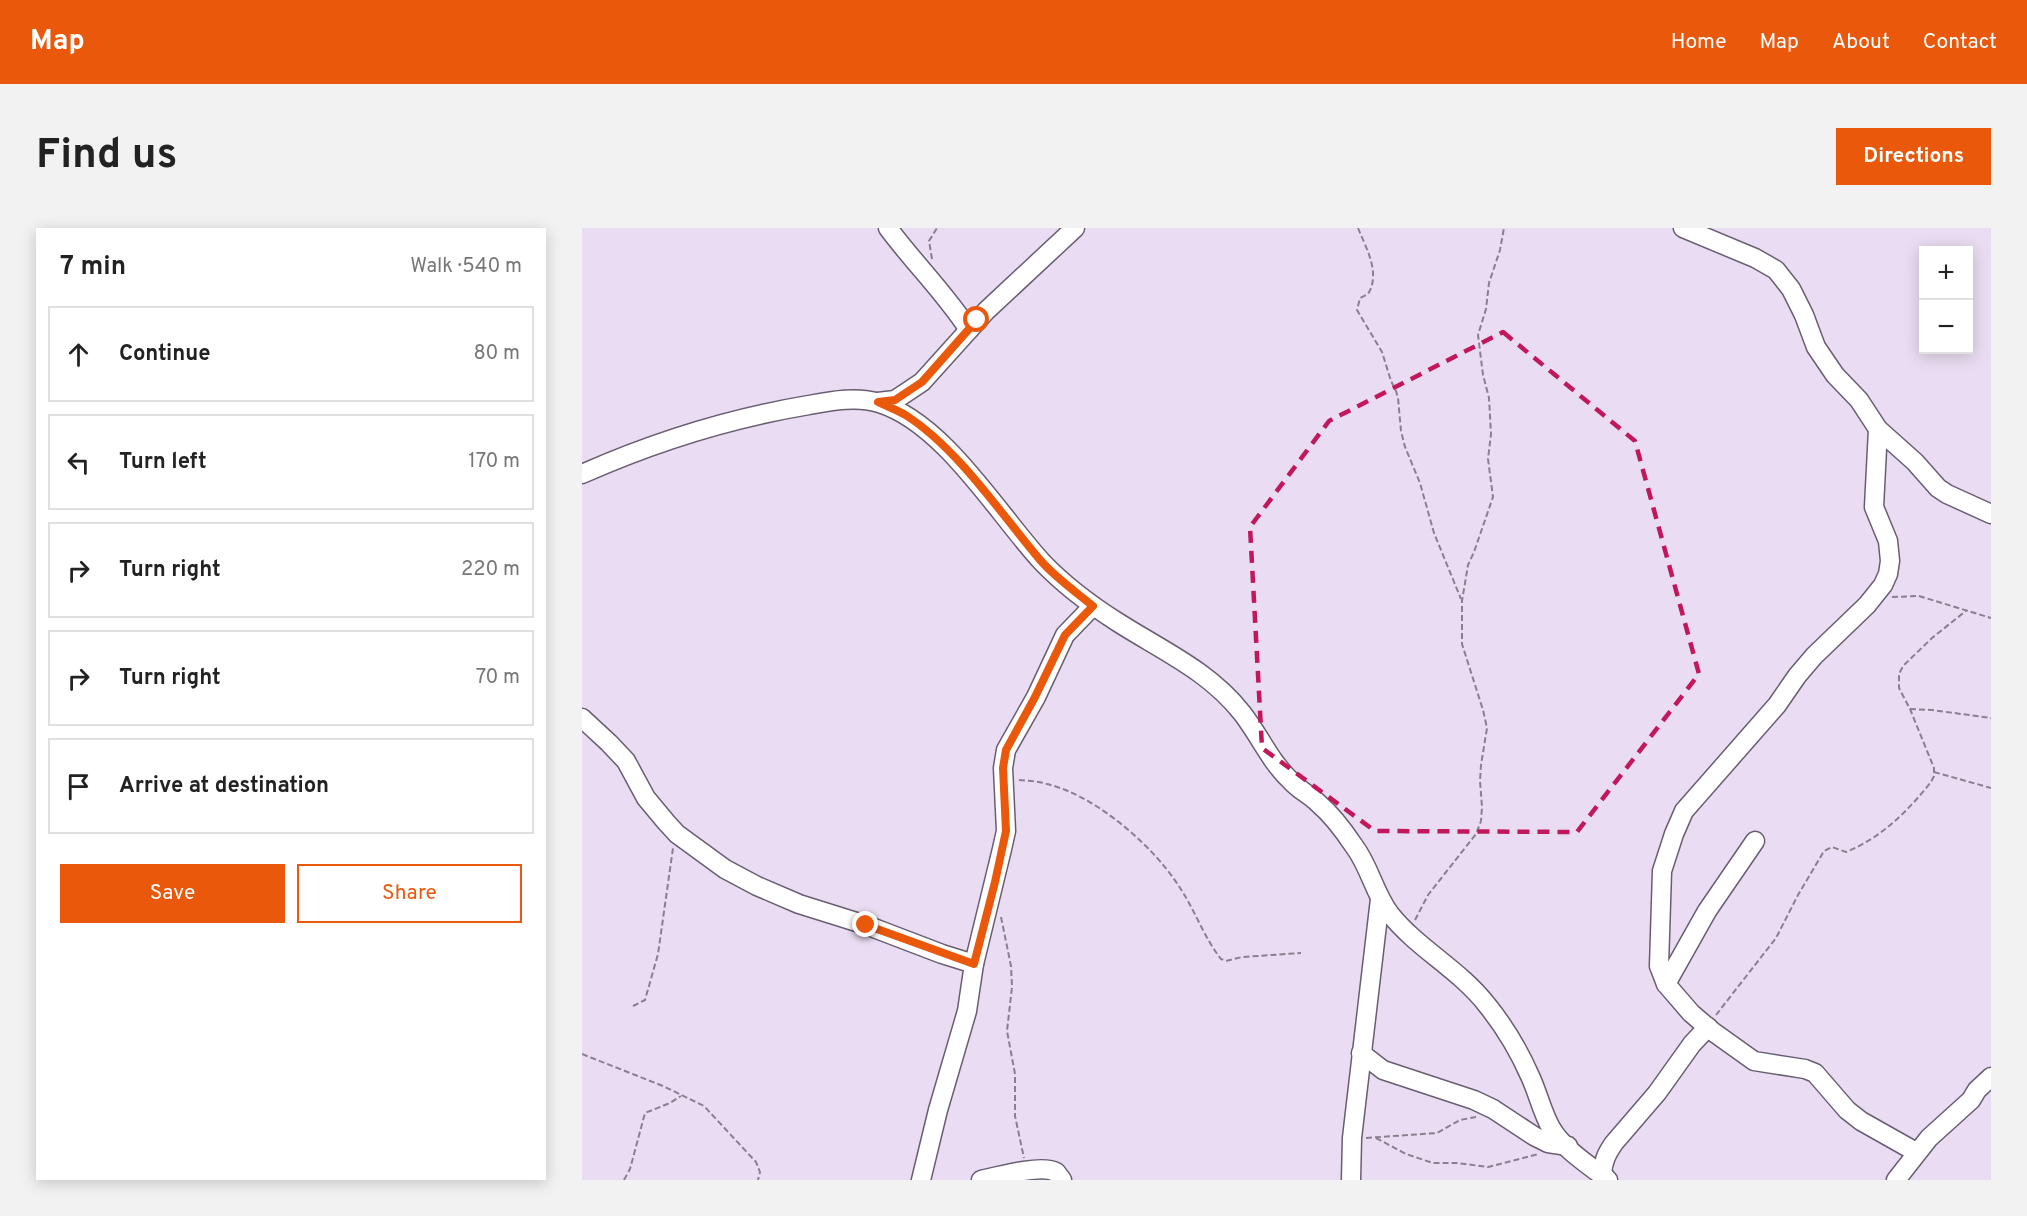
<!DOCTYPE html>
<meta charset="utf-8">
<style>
:root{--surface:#fff;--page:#f2f2f2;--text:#222;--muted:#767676;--line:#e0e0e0;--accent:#ea580c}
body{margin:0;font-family:Overpass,sans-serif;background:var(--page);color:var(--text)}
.controls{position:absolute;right:18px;top:18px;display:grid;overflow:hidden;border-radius:0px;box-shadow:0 3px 15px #0003}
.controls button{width:54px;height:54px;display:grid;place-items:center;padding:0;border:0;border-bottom:2px solid var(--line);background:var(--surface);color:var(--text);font:30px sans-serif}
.stop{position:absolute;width:18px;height:18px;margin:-14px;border:4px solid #ea580c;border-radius:50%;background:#fff}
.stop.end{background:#ea580c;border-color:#fff;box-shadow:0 2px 6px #0008}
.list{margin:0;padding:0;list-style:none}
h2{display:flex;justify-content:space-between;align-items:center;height:78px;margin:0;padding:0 24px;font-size:26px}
h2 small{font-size:20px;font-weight:400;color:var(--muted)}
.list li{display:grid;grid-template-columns:39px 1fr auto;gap:18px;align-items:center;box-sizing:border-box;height:96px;margin:0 12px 12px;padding:0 12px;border:2px solid var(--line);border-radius:0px}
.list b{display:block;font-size:22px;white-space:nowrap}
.list em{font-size:20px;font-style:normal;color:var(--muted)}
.actions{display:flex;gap:12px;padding:18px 24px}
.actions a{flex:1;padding:14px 0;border:2px solid var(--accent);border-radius:0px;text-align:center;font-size:21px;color:var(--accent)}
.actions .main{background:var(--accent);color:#fff}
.icon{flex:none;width:33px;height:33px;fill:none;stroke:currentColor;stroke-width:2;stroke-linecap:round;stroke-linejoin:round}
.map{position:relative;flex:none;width:1409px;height:952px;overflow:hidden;border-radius:0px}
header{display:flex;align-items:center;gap:36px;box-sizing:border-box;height:84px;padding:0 30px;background:var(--accent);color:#fff}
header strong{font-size:28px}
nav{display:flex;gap:33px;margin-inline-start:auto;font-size:21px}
.intro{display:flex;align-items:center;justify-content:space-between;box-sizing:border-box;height:144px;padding:0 36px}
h1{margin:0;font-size:42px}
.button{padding:15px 27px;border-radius:0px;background:var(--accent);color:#fff;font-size:21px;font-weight:700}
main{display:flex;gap:36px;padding:0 36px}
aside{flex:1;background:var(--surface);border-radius:0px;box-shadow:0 3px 15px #0003}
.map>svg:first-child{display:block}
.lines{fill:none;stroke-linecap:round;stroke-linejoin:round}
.minor-casing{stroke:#695e71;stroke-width:21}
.path{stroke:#89808f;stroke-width:2;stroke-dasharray:6 3;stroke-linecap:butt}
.minor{stroke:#fff;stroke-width:18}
.route{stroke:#ea580c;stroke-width:8}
.marked{fill:none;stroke:#c2185b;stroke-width:4.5;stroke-dasharray:12 8;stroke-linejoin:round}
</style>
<header>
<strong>Map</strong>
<nav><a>Home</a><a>Map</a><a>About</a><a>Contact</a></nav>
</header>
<div class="intro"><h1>Find us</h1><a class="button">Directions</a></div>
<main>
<aside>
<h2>7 min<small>Walk · 540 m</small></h2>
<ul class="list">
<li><svg class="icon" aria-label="ahead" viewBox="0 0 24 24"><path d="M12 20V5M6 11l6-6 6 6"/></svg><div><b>Continue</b></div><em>80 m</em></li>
<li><svg class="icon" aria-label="left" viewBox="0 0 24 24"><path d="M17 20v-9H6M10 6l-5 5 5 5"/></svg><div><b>Turn left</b></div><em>170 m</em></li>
<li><svg class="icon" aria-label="right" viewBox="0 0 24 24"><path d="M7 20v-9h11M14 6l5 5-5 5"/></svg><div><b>Turn right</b></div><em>220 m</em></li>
<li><svg class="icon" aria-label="right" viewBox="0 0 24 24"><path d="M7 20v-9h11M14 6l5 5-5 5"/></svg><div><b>Turn right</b></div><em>70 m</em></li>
<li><svg class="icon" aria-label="arrive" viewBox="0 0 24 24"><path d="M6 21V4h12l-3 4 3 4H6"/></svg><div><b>Arrive at destination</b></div></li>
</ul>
<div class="actions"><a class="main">Save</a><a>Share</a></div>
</aside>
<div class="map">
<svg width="1409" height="952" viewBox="0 0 1409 952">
<rect width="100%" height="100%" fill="#eaddf3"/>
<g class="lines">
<g class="minor-casing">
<g id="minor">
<path d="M306 0C332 35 363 65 387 102"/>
<polyline points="1101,0 1173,30 1194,42 1209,61 1222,87 1234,119 1253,147 1277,172 1296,201 1333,234 1356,260 1365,266 1409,286"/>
<polyline points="296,174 313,172 340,154 404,83 493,0"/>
<polyline points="1296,201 1292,279 1306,313 1308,333 1306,346 1301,357 1285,377 1232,428 1215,448 1195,477 1102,583 1092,606 1080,643 1077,738 1084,756 1109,785 1130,803 1172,833 1223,841 1233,845 1265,882 1279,893 1334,924"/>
<path d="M0 246C72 214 149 190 227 177 249 173 275 168 297 175 362 195 415 285 460 334 482 357 510 378 537 395 581 423 627 443 660 485 678 508 687 532 709 553 717 562 728 567 736 575 750 587 762 603 772 618 788 639 792 665 808 686 836 721 877 741 905 777 922 798 937 823 948 848 956 865 960 884 969 900 981 921 1007 937 1026 952"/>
<polyline points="0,490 27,515 44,533 64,570 84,594 95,606 143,641 175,658 217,676 284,697 360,726 392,736"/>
<polyline points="1084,756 1125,683 1173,613"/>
<polyline points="779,825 801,842 892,872 911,881 952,908 966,915 986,918"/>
<path d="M1024 950 1020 946C1021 933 1025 925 1032 915L1075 865 1110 816 1126 799"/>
<polyline points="339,952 356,882 385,783 392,736 420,621 424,603 421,540 424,522 454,469 483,407 511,378"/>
<path d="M399 952C416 948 460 936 474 944L480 952"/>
<polyline points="769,952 770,910 798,671"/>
<polyline points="1314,952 1347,910 1389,872 1395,862 1409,849"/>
</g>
</g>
<g class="path">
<path d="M776 0C784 20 799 45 786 66L778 70 775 82 800 124 809 153 814 163 816 170 819 203 823 219 838 255 852 305 879 371"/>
<polyline points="350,31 347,13 355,0"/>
<polyline points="1310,369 1337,368 1409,390"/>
<polyline points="1328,481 1350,482 1409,490"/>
<polyline points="1352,544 1409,560"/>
<path d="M437 552C446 553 456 553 465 556 515 568 574 620 600 663 614 685 623 711 639 731L644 733 660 729 719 725"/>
<polyline points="419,689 429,738 430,759 425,803 433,846 433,888 442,930"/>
<polyline points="833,692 846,667 894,606 899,593 900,579 898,553 899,537 905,500 901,482 880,416 880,373 886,337 892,324 911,269 906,231 909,206 907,170 901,147 896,107 904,81 907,55 918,22 922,0"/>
<polyline points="51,778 63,772 76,726 91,620"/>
<path d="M1134 787 1194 710 1216 667 1242 623 1250 619 1264 624C1299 610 1326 583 1349 554L1352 548V540L1328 481 1317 460V446L1321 438 1350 410 1385 382"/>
<polyline points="0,826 81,858 122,878 174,934 178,944 176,952"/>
<polyline points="784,910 855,905 878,892 894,889"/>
<polyline points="794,910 824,926 851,935 875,935 906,939 957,926"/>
<polyline points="42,952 48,941 63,885 88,875 99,868"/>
</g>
<use href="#minor" class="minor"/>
</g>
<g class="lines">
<path class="route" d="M284 697 392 736 413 654 424 603 421 540 424 522 453 469 483 407 511 378C494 364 474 350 459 333 419 286 376 221 325 188 316 182 306 179 296 174L313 172 340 154 395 92"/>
</g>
<path class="marked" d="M921 104 1053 213 1117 446 995 604 793 603 680 520 668 299 747 193Z"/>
</svg>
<div class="controls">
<button>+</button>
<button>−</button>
</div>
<div class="stop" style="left:395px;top:92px"></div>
<div class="stop end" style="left:284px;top:697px"></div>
</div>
</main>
